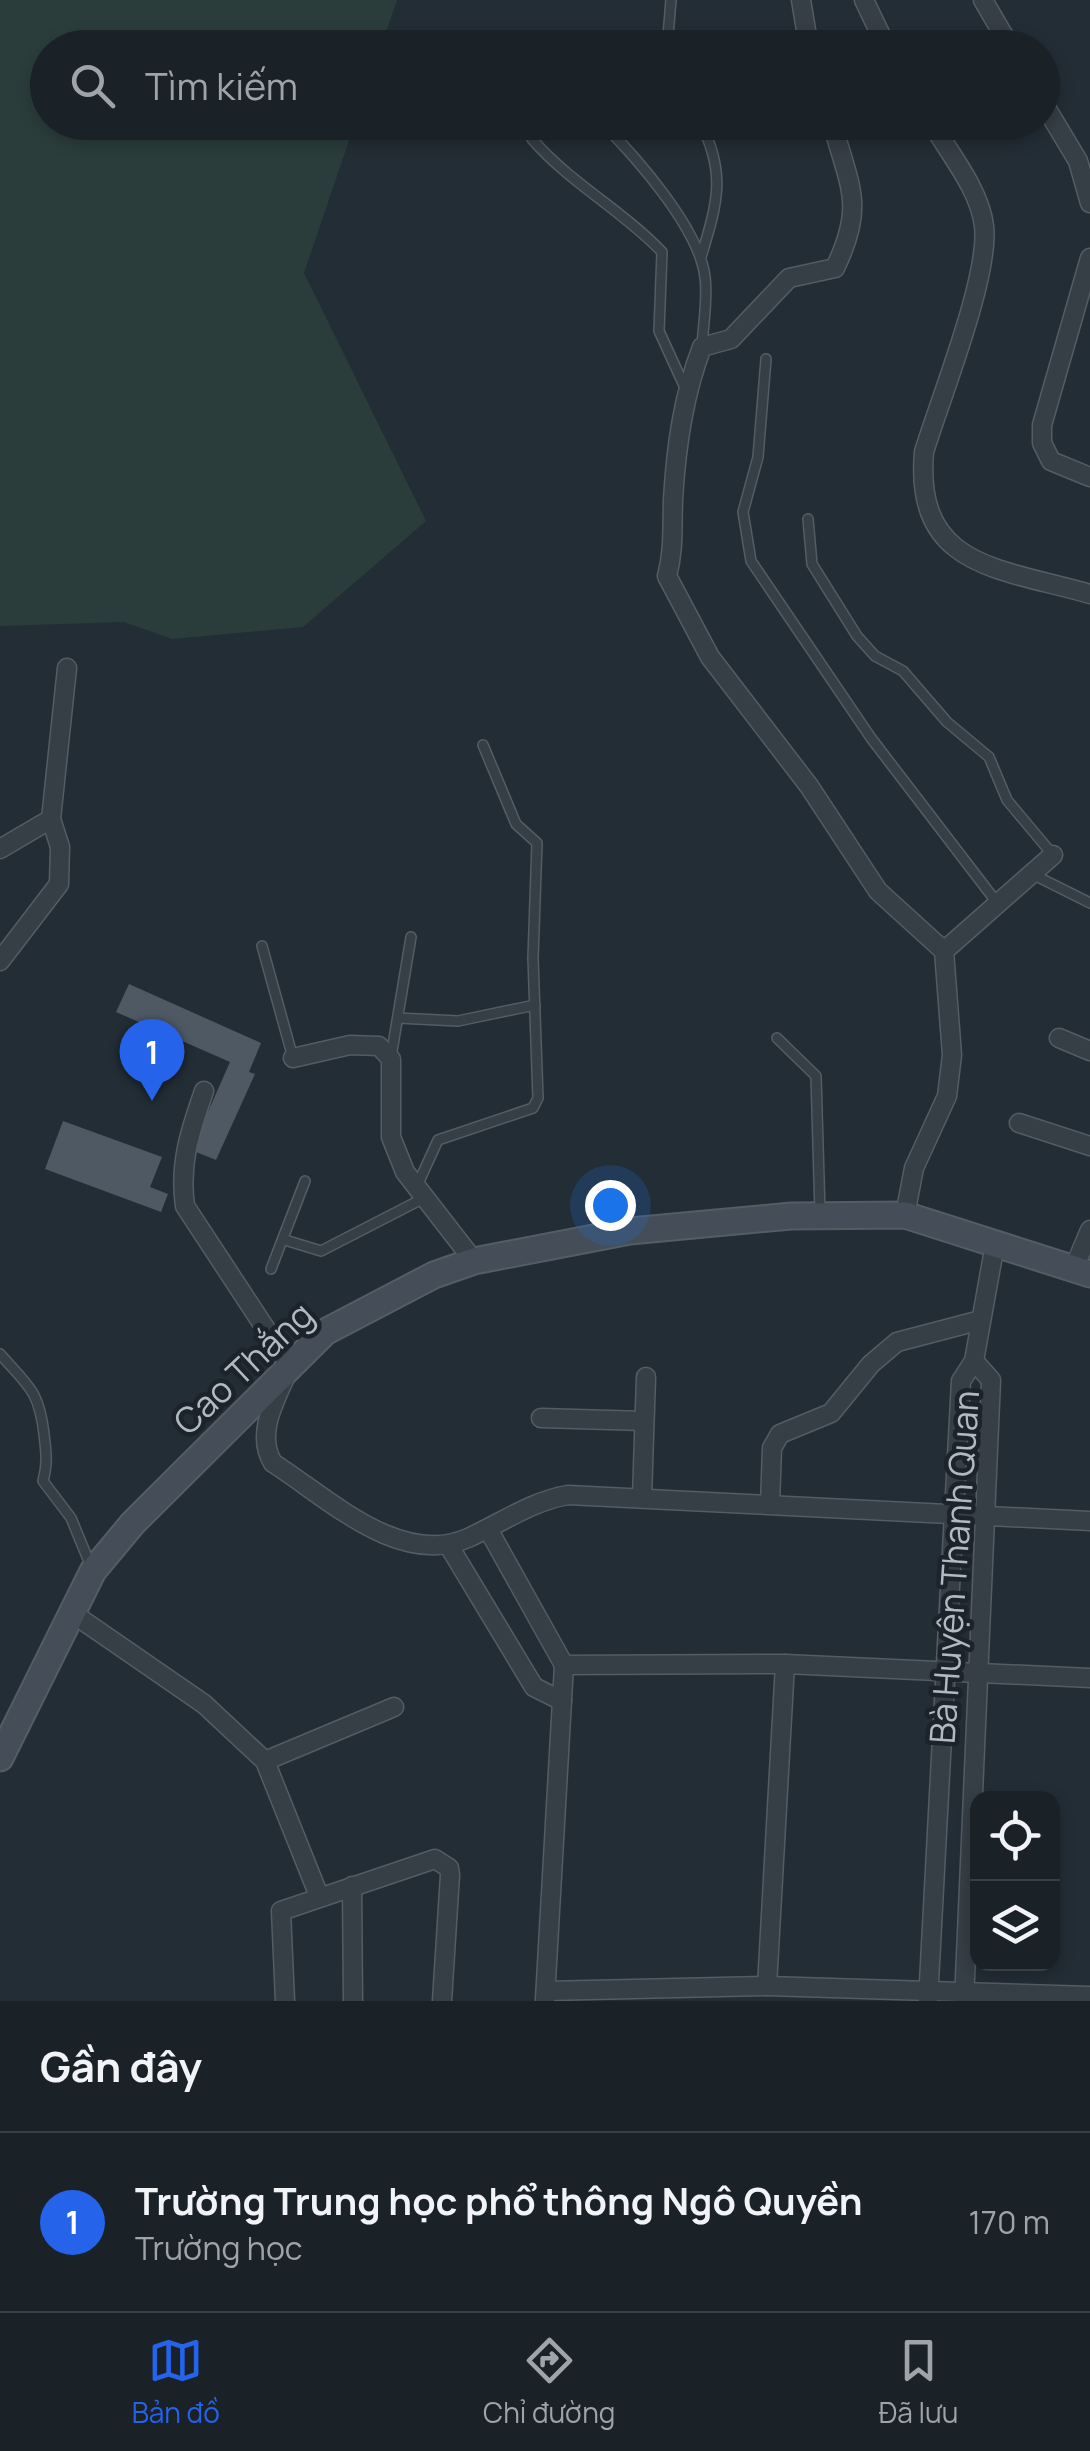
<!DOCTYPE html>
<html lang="vi">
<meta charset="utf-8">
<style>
:root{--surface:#1a2228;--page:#272f34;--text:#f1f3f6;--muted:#9fa4a8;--line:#383f45;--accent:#2563eb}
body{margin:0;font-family:Manrope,sans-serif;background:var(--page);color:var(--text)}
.controls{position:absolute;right:30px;bottom:30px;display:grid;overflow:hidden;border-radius:20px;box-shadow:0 5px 15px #0003}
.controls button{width:90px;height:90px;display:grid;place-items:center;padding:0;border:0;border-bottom:2px solid var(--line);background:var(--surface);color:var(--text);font:50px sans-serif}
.you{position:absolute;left:610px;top:1205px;width:35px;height:35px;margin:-25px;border:8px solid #fff;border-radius:50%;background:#1a73e8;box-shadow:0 0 0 15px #1a73e833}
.badge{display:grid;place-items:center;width:65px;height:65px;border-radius:50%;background:var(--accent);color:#fff;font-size:32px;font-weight:700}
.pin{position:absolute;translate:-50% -82px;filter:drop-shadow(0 2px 5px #0008)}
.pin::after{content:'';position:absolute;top:52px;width:35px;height:30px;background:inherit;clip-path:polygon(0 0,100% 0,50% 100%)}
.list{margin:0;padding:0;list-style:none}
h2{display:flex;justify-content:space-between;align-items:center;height:130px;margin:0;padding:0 40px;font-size:42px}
h2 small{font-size:32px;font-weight:400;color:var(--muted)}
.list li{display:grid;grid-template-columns:65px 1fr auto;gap:30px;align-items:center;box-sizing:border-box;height:180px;padding:0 40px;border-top:2px solid var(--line)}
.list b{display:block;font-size:38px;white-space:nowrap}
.list p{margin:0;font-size:32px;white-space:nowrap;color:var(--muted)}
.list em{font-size:32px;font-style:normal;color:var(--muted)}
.icon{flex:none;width:55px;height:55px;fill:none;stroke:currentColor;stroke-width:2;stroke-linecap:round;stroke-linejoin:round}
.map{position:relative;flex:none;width:1090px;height:2001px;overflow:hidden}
.search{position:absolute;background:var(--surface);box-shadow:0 5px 15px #0003;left:30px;right:30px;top:30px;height:110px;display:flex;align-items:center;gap:25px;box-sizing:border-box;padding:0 35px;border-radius:55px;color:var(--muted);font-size:38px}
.sheet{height:310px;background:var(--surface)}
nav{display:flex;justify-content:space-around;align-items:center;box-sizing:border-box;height:140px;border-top:2px solid var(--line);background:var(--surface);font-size:28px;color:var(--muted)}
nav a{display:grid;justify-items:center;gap:5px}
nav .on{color:var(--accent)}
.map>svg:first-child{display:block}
.green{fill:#2b3d3b}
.building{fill:#4f5964}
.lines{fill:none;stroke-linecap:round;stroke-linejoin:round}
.lane-casing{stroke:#545c64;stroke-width:12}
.street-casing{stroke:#545c64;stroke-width:21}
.secondary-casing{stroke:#545c64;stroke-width:29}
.lane{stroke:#363e46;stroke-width:9}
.street{stroke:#363e46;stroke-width:18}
.secondary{stroke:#454e58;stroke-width:25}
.labels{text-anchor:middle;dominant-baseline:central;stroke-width:9;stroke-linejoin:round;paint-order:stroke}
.street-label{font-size:35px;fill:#b1b9c2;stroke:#1c232a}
</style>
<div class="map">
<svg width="1090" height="2001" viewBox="0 0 1090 2001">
<rect width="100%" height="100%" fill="#232d35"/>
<polygon class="green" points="0,0 397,0 381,47 48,48 48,122 355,123 304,273 426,521 303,627 172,639 124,622 0,626"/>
<g class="building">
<polygon points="129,984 261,1043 249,1072 255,1074 216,1160 191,1150 230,1062 116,1012"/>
<polygon points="63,1121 162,1157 150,1187 168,1194 161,1212 45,1169"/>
</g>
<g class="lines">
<g class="lane-casing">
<g id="lane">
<polyline points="667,48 671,0"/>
<path d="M601 122C636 157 699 228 705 277 708 299 703 325 702 347"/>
<path d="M700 122C727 174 717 204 701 257"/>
<path d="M532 139C570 183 622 210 662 252L659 331 686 390"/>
<polyline points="766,359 758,457 743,512 751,561 871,738 998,904"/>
<polyline points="808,519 812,564 857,636 875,656 903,671 947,722 989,757 1007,800 1053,855"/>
<polyline points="1032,874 1090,903"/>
<polyline points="262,946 293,1058"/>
<polyline points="398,1018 458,1021 535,1005"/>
<polyline points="777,1038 816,1076 820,1213"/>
<polyline points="391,1057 411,937"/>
<polyline points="417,1186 438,1140 533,1108 538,1098 533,958 537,843 516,824 483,745"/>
<polyline points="285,1240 321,1251 424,1198"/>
<polyline points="271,1269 305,1181"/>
<path d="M0 1354C28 1386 39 1390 44 1434 46 1452 48 1462 43 1481L71 1518 92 1569"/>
</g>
</g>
<g class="street-casing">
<g id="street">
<polyline points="801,0 809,48"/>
<polyline points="864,0 887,48"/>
<polyline points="983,0 1011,48"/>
<polyline points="1042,101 1078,161 1090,203"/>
<path d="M832 122C849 187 866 204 835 268L789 278 731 339 702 347C683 396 676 447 673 500 672 527 674 550 667 576L710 657 809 786 878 891 944 951 952 1055 947 1096 914 1168 905 1215"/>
<path d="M931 122C949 153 980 190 984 226 990 276 940 399 924 452 914 569 1001 568 1090 594"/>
<polyline points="1090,258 1042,425 1042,443 1051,461 1090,477"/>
<polyline points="0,849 51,819"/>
<polyline points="944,951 1053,855"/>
<polyline points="0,961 59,884 60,847 51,819 67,668"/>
<polyline points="1059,1038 1090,1051"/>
<polyline points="293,1058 350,1045 379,1046 391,1059 391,1137 405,1172 474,1261"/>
<path d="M204 1091C190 1131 179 1164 185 1206L290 1366C278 1396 254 1432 273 1463 328 1498 400 1568 468 1538 501 1523 532 1501 568 1495L1090 1521"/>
<polyline points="1019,1123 1090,1146"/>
<polyline points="1074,1268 1090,1230"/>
<polyline points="541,1418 644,1421"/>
<polyline points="642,1497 646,1377"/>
<polyline points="770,1504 772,1448 780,1434 831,1413 871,1364 897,1342 981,1320"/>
<polyline points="488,1529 564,1665 785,1664 1090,1678"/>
<polyline points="449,1546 534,1687 562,1701"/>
<polyline points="72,1613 204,1704 265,1761 319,1896"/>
<polyline points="265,1761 394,1707"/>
<polyline points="352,1886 353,2001"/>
<polyline points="767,1986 785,1664"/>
<polyline points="546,1991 767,1986 1090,1996"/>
<polyline points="545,1999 564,1665"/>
<polyline points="285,2001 281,1911 435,1859 449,1868 450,1875 442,2001"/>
<polyline points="928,2001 961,1381 974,1361 995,1244"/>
<polyline points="964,2001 991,1380 974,1361"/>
</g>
</g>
<g class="secondary-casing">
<polyline id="secondary" points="0,1758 93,1571 133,1523 325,1332 434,1275 474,1261 630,1231 791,1216 905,1215 1090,1274"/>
</g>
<use href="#lane" class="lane"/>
<use href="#street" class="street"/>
<use href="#secondary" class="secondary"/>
</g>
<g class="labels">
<g class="street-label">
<text transform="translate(243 1368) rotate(-43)">Cao Thắng</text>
<text transform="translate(954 1567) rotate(-86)">Bà Huyện Thanh Quan</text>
</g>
</g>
</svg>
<div class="controls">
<button><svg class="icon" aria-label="locate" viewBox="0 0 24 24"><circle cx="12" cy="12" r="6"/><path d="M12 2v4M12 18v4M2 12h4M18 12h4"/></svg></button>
<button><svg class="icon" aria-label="layers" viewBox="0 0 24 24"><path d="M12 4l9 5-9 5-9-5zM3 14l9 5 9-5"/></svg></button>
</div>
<div class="you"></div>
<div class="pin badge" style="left:152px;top:1101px">1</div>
<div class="search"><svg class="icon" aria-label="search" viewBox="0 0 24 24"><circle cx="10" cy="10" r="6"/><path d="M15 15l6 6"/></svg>Tìm kiếm</div>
</div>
<section class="sheet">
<h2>Gần đây<small></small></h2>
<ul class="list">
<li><span class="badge">1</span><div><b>Trường Trung học phổ thông Ngô Quyền</b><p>Trường học</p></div><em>170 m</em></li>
</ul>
</section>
<nav>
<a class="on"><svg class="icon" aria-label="map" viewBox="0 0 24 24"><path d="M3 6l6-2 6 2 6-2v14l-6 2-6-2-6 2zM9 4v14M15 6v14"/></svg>Bản đồ</a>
<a><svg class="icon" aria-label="directions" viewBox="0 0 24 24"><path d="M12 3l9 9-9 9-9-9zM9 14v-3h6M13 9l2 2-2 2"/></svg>Chỉ đường</a>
<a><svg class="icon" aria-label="saved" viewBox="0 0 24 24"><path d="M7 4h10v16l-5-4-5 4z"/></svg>Đã lưu</a>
</nav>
